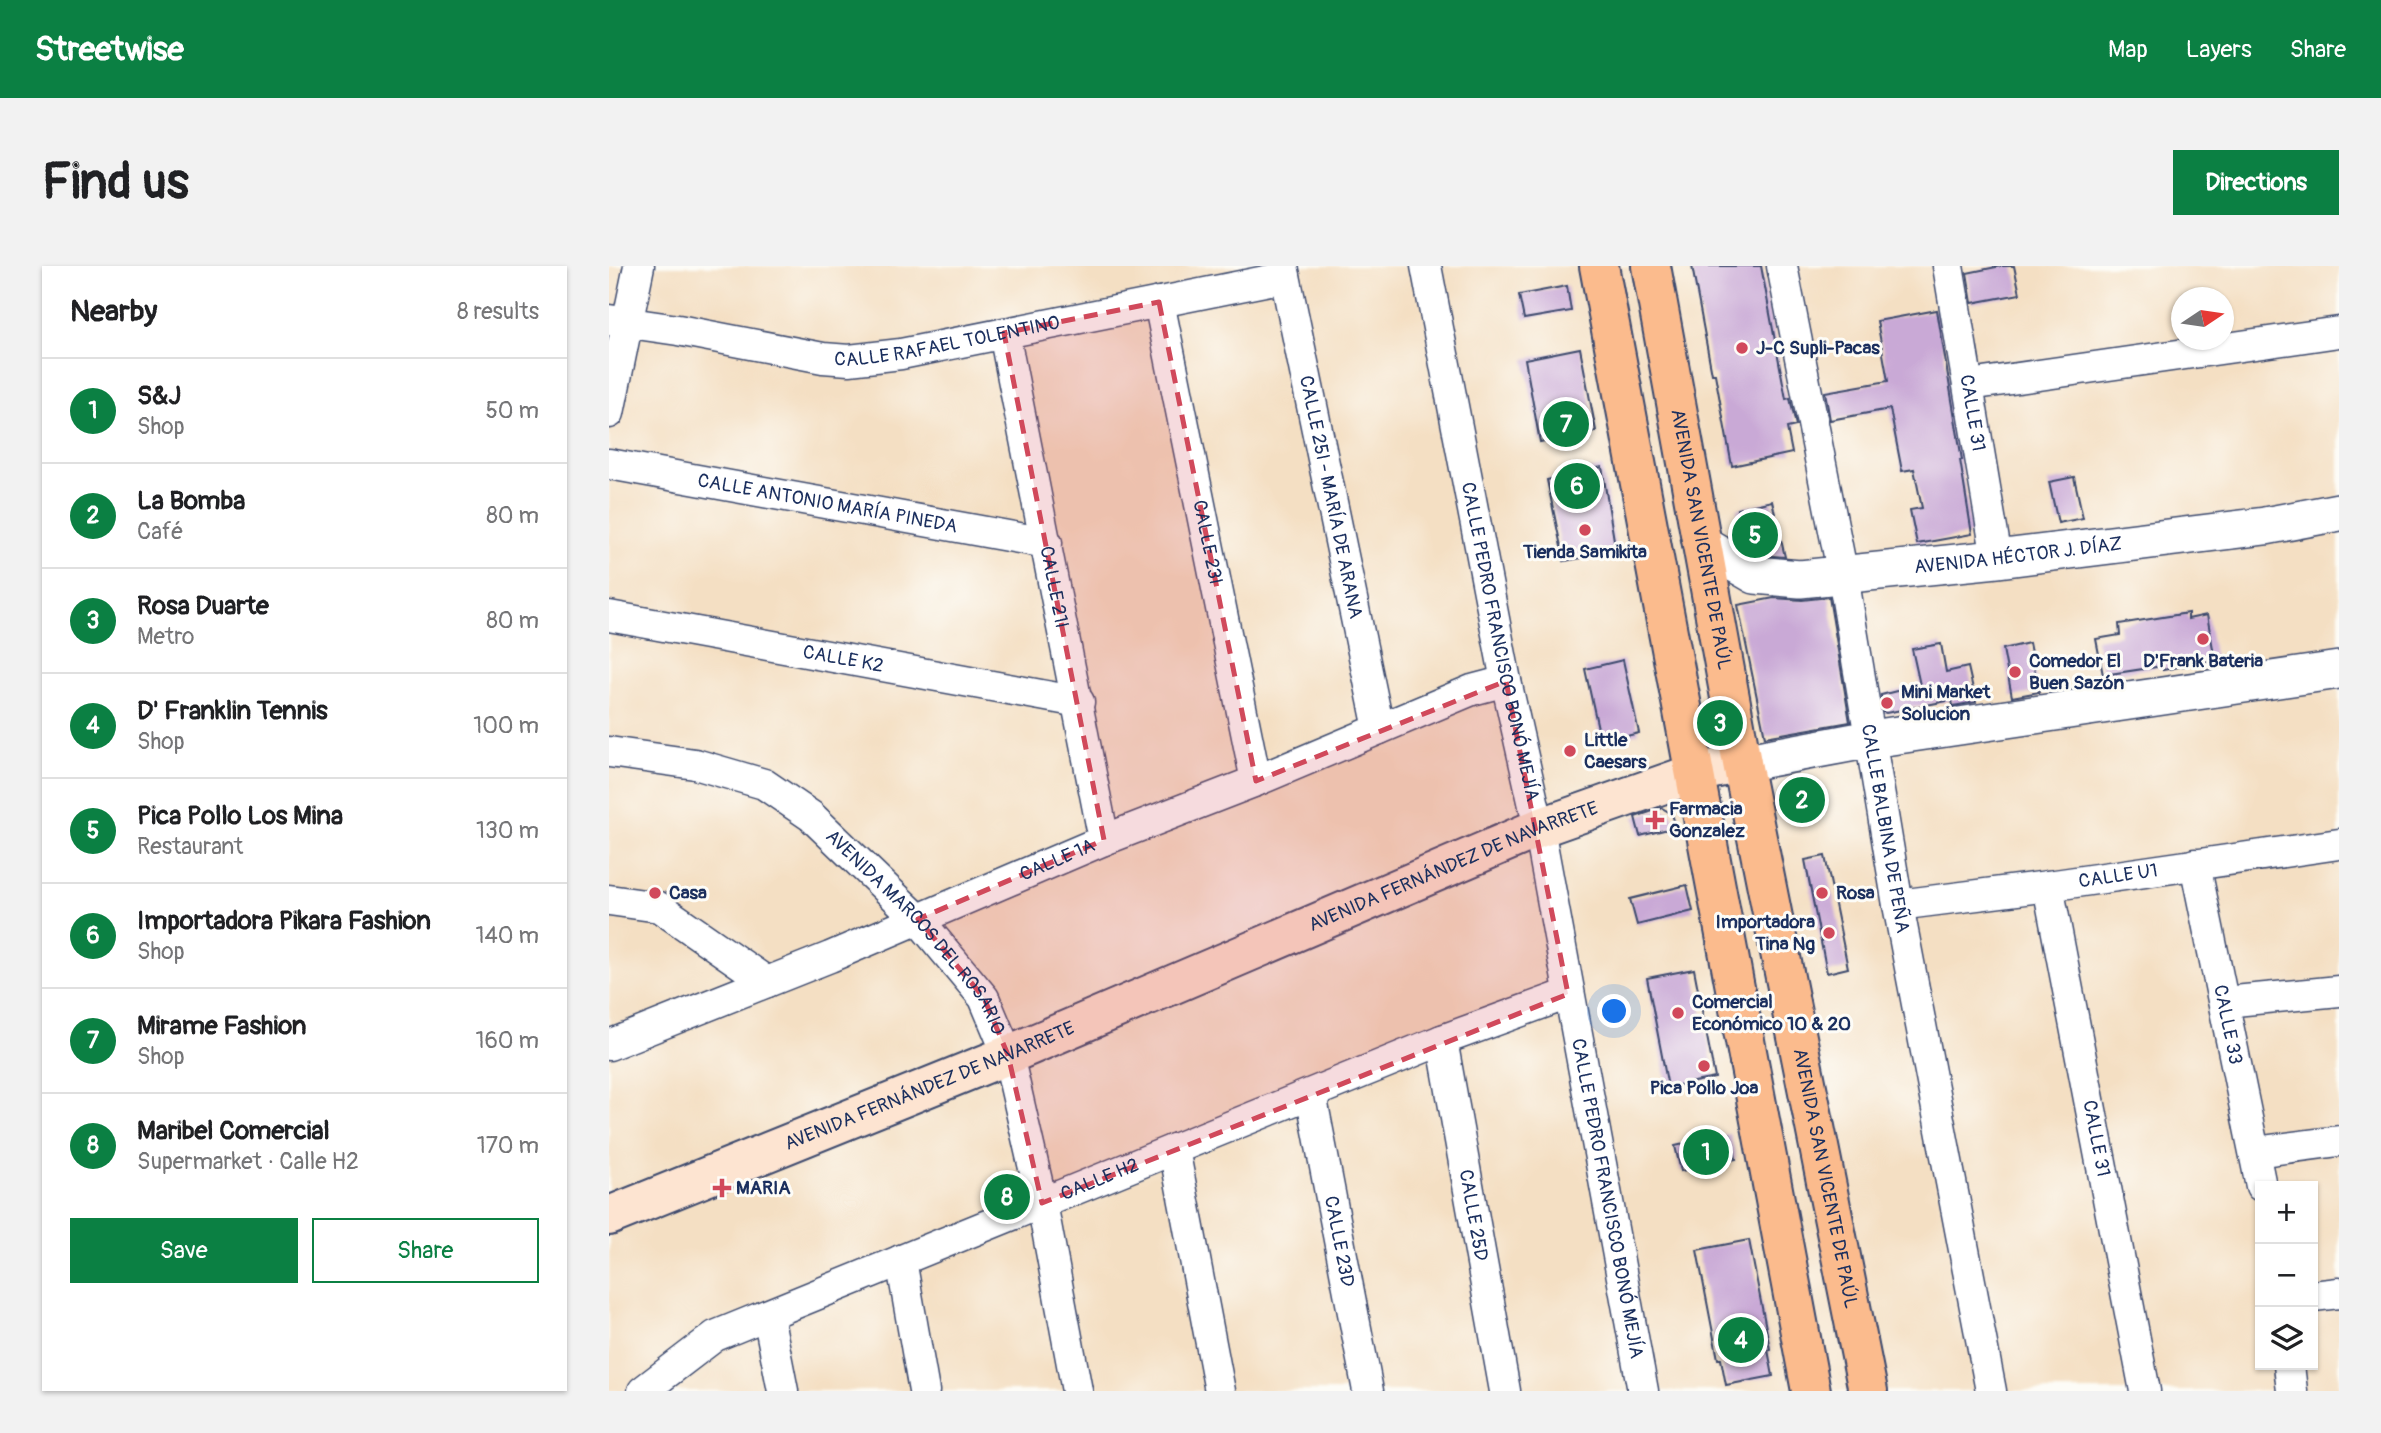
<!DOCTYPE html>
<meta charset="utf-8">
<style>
:root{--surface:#fff;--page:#f2f2f2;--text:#202124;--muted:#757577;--line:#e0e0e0;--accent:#0b8043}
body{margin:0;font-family:Pangolin,sans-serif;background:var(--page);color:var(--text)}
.controls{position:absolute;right:21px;bottom:21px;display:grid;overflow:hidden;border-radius:0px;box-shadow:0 2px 5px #0004}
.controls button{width:63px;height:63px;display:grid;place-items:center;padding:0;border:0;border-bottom:2px solid var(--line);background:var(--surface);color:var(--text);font:35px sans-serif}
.compass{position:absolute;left:1562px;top:21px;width:63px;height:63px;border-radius:50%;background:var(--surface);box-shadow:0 2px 5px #0004;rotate:77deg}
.you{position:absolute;left:1006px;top:746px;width:24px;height:24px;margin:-18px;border:5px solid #fff;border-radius:50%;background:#1a73e8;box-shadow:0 0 0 10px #1a73e833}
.badge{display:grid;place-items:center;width:46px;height:46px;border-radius:50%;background:var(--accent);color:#fff;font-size:23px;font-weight:700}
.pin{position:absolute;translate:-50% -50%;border:4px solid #fff;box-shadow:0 2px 7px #0006}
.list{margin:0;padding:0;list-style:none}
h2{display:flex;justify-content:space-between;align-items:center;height:91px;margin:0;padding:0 28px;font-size:30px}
h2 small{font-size:23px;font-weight:400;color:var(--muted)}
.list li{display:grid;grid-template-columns:46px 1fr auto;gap:21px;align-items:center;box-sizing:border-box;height:105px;padding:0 28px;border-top:2px solid var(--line)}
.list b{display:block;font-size:26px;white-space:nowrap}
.list p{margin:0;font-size:23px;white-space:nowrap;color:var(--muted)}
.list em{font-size:23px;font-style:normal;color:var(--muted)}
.actions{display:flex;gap:14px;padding:21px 28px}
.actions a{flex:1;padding:16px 0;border:2px solid var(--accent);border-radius:0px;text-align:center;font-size:24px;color:var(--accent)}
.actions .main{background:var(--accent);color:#fff}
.icon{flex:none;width:38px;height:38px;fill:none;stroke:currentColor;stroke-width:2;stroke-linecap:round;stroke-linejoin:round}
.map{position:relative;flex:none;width:1730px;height:1125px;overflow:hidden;border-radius:0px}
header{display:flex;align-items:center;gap:42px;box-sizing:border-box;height:98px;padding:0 35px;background:var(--accent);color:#fff}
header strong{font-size:33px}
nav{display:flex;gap:38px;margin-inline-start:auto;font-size:24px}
.intro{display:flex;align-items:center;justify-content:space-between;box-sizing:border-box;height:168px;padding:0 42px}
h1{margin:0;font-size:49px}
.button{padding:18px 32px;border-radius:0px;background:var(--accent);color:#fff;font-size:24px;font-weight:700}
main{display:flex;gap:42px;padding:0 42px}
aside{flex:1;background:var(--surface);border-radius:0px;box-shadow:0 2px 5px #0004}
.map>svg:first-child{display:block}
.building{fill:#c9a9d6}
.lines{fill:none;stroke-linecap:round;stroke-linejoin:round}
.minor-casing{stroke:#3c496d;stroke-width:33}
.tertiary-casing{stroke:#3c496d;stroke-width:40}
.secondary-casing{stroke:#3c496d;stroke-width:42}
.primary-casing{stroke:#3c496d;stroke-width:42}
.minor{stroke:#fff;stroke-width:30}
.tertiary{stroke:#fff;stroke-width:37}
.secondary{stroke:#fde4d1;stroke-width:38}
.primary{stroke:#fbbb8d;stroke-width:38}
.marked{fill:#d1495b;fill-opacity:0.2;stroke:#d1495b;stroke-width:5;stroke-dasharray:14 9;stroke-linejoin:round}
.poi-dot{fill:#d1495b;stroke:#fdfcf7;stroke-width:2.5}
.labels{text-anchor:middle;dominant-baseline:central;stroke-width:6;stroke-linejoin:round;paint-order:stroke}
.street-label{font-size:19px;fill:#1b2f5e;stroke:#fdfcf7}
.poi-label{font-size:19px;font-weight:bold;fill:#1b2f5e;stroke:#fdfcf7;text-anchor:start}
</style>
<header>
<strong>Streetwise</strong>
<nav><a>Map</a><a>Layers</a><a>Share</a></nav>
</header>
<div class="intro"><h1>Find us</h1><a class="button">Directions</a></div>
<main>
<aside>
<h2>Nearby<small>8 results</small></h2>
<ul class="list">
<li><span class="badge">1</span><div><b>S&amp;J</b><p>Shop</p></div><em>50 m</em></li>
<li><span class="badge">2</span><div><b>La Bomba</b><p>Café</p></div><em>80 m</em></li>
<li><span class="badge">3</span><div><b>Rosa Duarte</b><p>Metro</p></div><em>80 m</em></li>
<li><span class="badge">4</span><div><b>D' Franklin Tennis</b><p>Shop</p></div><em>100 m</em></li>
<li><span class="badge">5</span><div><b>Pica Pollo Los Mina</b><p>Restaurant</p></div><em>130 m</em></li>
<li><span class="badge">6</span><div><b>Importadora Pikara Fashion</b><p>Shop</p></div><em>140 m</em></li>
<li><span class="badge">7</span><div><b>Mirame Fashion</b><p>Shop</p></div><em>160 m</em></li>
<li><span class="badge">8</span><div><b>Maribel Comercial</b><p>Supermarket · Calle H2</p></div><em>170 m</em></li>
</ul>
<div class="actions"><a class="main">Save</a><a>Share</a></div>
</aside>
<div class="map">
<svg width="1730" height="1125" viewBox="0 0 1730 1125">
<rect width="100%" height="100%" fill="#fdfcf7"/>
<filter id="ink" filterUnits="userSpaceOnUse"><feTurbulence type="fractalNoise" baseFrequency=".0143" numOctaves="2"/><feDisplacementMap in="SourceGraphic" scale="14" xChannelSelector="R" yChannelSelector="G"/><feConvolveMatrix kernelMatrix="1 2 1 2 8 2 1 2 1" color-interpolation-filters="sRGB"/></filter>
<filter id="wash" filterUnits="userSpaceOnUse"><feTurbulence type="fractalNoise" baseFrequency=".00686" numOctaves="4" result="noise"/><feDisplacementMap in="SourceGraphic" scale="28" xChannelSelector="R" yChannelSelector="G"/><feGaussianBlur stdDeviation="1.57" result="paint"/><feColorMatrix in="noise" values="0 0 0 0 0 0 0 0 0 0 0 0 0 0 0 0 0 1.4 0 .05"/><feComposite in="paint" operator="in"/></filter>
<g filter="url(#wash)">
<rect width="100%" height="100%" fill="#f4dfc3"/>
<g id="blocks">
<g class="building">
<polygon points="1083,0 1152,0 1177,133 1181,132 1187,160 1178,162 1183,187 1123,200 1106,108 1103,108"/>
<polygon points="1392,0 1405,0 1411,28 1363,37 1358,7"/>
<polygon points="958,20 962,45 915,53 910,29"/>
<polygon points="1328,44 1353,194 1351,194 1363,268 1308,278 1301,244 1313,242 1305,203 1293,205 1281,143 1221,154 1216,126 1279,115 1268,55"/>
<polygon points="971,82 987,165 931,176 916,93"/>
<polygon points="993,201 1007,286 955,295 938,214"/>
<polygon points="1465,211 1474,252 1449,257 1440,216"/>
<polygon points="1163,235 1176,291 1153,289 1135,278 1128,243"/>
<polygon points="1220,331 1241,456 1156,471 1129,339 1165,332 1193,334"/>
<polygon points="1579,347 1579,353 1598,349 1606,394 1554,404 1554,400 1494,409 1487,373 1511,369 1510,358"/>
<polygon points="1420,377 1430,426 1403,431 1394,383"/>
<polygon points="1332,378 1337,406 1359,401 1367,436 1344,440 1343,434 1277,447 1274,446 1272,429 1311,419 1303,383"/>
<polygon points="1014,394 1030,467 992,476 976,403"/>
<polygon points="1053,542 1063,548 1067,561 1031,570 1026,551"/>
<polygon points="1216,590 1239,702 1218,707 1196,594"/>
<polygon points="1078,619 1084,645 1028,659 1021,633"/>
<polygon points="1085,703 1106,812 1059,821 1038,712"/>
<polygon points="1121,868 1127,893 1072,905 1066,880"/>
<polygon points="1140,974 1161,1083 1159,1084 1164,1110 1117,1119 1112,1093 1109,1093 1088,984"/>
</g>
</g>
</g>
<g filter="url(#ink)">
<use href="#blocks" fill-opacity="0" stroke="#3c496d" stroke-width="2"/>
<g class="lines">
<g class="minor-casing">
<g id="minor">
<path id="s1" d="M674 0 770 463"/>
<path id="s2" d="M817 0 897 415 930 562 1034 1125"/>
<path id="s3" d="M1173 0 1234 310 1289 639 1382 1125"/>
<path id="s4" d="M1339 0 1388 293"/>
<path id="s5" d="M550 36 647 515"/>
<path id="s6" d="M0 54 69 64 214 92 240 94 292 88 676 11"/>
<path id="s7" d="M395 67 495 574"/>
<polyline points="1360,119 1730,66"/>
<polyline points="0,147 30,0"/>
<path id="s8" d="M0 198 438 277"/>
<path id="s9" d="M0 350 470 436"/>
<path id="s10" d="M0 486 86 498 155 518 202 550 309 653 375 732 399 789 433 937 468 1125"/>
<path id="s11" d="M1586 598 1652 920"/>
<path id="s12" d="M1439 620 1536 1125"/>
<polyline points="0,634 50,641 158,716"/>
<path id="s13" d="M1289 639 1439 620 1730 578"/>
<polyline points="1615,736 1730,725"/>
<path id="s14" d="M833 774 896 1125"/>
<path id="s15" d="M0 779 221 691 495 574 647 515 863 424 897 415"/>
<path id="s16" d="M702 828 759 1125"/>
<polyline points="565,883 611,1125"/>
<polyline points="1646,886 1730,875"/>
<polyline points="292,994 315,1125"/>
<polyline points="1704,1030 1730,1027"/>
<polyline points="159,1049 174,1125"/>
<polyline points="1680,1099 1683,1125"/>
<path id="s17" d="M34 1125 106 1070 833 774 959 728"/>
</g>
</g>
<g class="tertiary-casing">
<g id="tertiary">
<path id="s18" d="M1093 278 1146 309 1191 313 1388 293 1656 260 1730 246"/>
<polyline points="1133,497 1262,473 1730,404"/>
</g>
</g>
<g class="secondary-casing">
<g id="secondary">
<path id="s19" d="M0 950 399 789 930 562 1086 507 1133 497"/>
</g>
</g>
<g class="primary-casing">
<g id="primary">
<polyline points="990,0 1202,1125"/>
<path id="s20" d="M1042 0 1133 497 1259 1125"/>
</g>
</g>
<use href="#minor" class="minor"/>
<use href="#tertiary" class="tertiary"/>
<use href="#secondary" class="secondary"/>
<use href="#primary" class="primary"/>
</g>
</g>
<path class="marked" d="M550 36 647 515 897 415 959 728 433 937 399 789 375 732 309 653 495 574 395 67Z"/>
<g class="poi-dot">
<circle cx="1133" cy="82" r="7"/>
<circle cx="976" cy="264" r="7"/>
<circle cx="1594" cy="373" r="7"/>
<circle cx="1406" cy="406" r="7"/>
<circle cx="1278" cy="437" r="7"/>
<circle cx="961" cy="485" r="7"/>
<path d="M1042.5 543.5h7v7h7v7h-7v7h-7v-7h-7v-7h7z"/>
<circle cx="46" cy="627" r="7"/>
<circle cx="1213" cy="627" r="7"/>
<circle cx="1220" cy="667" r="7"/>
<circle cx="1069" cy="747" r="7"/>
<circle cx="1095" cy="800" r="7"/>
<path d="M109.5 911.5h7v7h7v7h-7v7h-7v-7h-7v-7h7z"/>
</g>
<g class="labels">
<g class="street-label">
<text stroke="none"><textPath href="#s6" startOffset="343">CALLE RAFAEL TOLENTINO</textPath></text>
<text stroke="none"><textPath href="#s4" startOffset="149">CALLE 31</textPath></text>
<text stroke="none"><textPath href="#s1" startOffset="236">CALLE 25I - MARÍA DE ARANA</textPath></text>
<text stroke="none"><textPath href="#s8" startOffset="222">CALLE ANTONIO MARÍA PINEDA</textPath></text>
<text stroke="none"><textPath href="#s20" startOffset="278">AVENIDA SAN VICENTE DE PAÚL</textPath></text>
<text stroke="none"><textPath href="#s5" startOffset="245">CALLE 23I</textPath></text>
<text stroke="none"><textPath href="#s18" startOffset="326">AVENIDA HÉCTOR J. DÍAZ</textPath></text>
<text stroke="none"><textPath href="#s7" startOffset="259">CALLE 21I</textPath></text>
<text stroke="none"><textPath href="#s2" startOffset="383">CALLE PEDRO FRANCISCO BONÓ MEJÍA</textPath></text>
<text stroke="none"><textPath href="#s9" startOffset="238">CALLE K2</textPath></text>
<text stroke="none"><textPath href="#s3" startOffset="572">CALLE BALBINA DE PEÑA</textPath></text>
<text stroke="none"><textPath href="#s15" startOffset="485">CALLE 1A</textPath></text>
<text stroke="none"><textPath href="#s19" startOffset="914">AVENIDA FERNÁNDEZ DE NAVARRETE</textPath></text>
<text stroke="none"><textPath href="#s13" startOffset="222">CALLE U1</textPath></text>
<text stroke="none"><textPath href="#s10" startOffset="373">AVENIDA MARCOS DEL ROSARIO</textPath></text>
<text stroke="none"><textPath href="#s11" startOffset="164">CALLE 33</textPath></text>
<text stroke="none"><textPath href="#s19" startOffset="346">AVENIDA FERNÁNDEZ DE NAVARRETE</textPath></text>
<text stroke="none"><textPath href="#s12" startOffset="257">CALLE 31</textPath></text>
<text stroke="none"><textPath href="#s20" startOffset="929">AVENIDA SAN VICENTE DE PAÚL</textPath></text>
<text stroke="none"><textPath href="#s17" startOffset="506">CALLE H2</textPath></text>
<text stroke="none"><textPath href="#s2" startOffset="950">CALLE PEDRO FRANCISCO BONÓ MEJÍA</textPath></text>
<text stroke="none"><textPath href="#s14" startOffset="178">CALLE 25D</textPath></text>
<text stroke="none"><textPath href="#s16" startOffset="150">CALLE 23D</textPath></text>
</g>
<g class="poi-label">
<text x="1147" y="82">J-C Supli-Pacas</text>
<text x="976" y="286" text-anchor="middle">Tienda Samikita</text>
<text x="1420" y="395">Comedor El<tspan x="1420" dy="22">Buen Sazón</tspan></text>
<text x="1594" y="395" text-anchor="middle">D'Frank Bateria</text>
<text x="1292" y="426">Mini Market<tspan x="1292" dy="22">Solucion</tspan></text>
<text x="975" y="474">Little<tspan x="975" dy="22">Caesars</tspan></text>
<text x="1060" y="543">Farmacia<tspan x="1060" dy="22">Gonzalez</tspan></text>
<text x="60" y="627">Casa</text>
<text x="1227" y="627">Rosa</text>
<text x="1206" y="656" text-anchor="end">Importadora<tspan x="1206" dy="22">Tina Ng</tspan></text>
<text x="1083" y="736">Comercial<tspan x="1083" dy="22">Económico 10 &amp; 20</tspan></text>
<text x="1095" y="822" text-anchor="middle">Pica Pollo Joa</text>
<text x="127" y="922">MARIA</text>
</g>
</g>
</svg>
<div class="controls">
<button>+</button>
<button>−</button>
<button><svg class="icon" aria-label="layers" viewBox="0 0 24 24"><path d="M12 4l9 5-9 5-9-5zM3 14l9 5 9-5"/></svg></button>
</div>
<svg class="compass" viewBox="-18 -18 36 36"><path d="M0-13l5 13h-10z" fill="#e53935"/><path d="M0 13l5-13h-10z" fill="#757577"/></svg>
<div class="you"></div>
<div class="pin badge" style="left:1097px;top:886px">1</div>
<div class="pin badge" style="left:1193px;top:534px">2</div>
<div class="pin badge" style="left:1111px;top:457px">3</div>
<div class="pin badge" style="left:1132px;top:1074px">4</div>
<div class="pin badge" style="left:1146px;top:269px">5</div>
<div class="pin badge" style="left:968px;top:220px">6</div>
<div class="pin badge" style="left:957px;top:158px">7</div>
<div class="pin badge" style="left:398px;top:931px">8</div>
</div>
</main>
